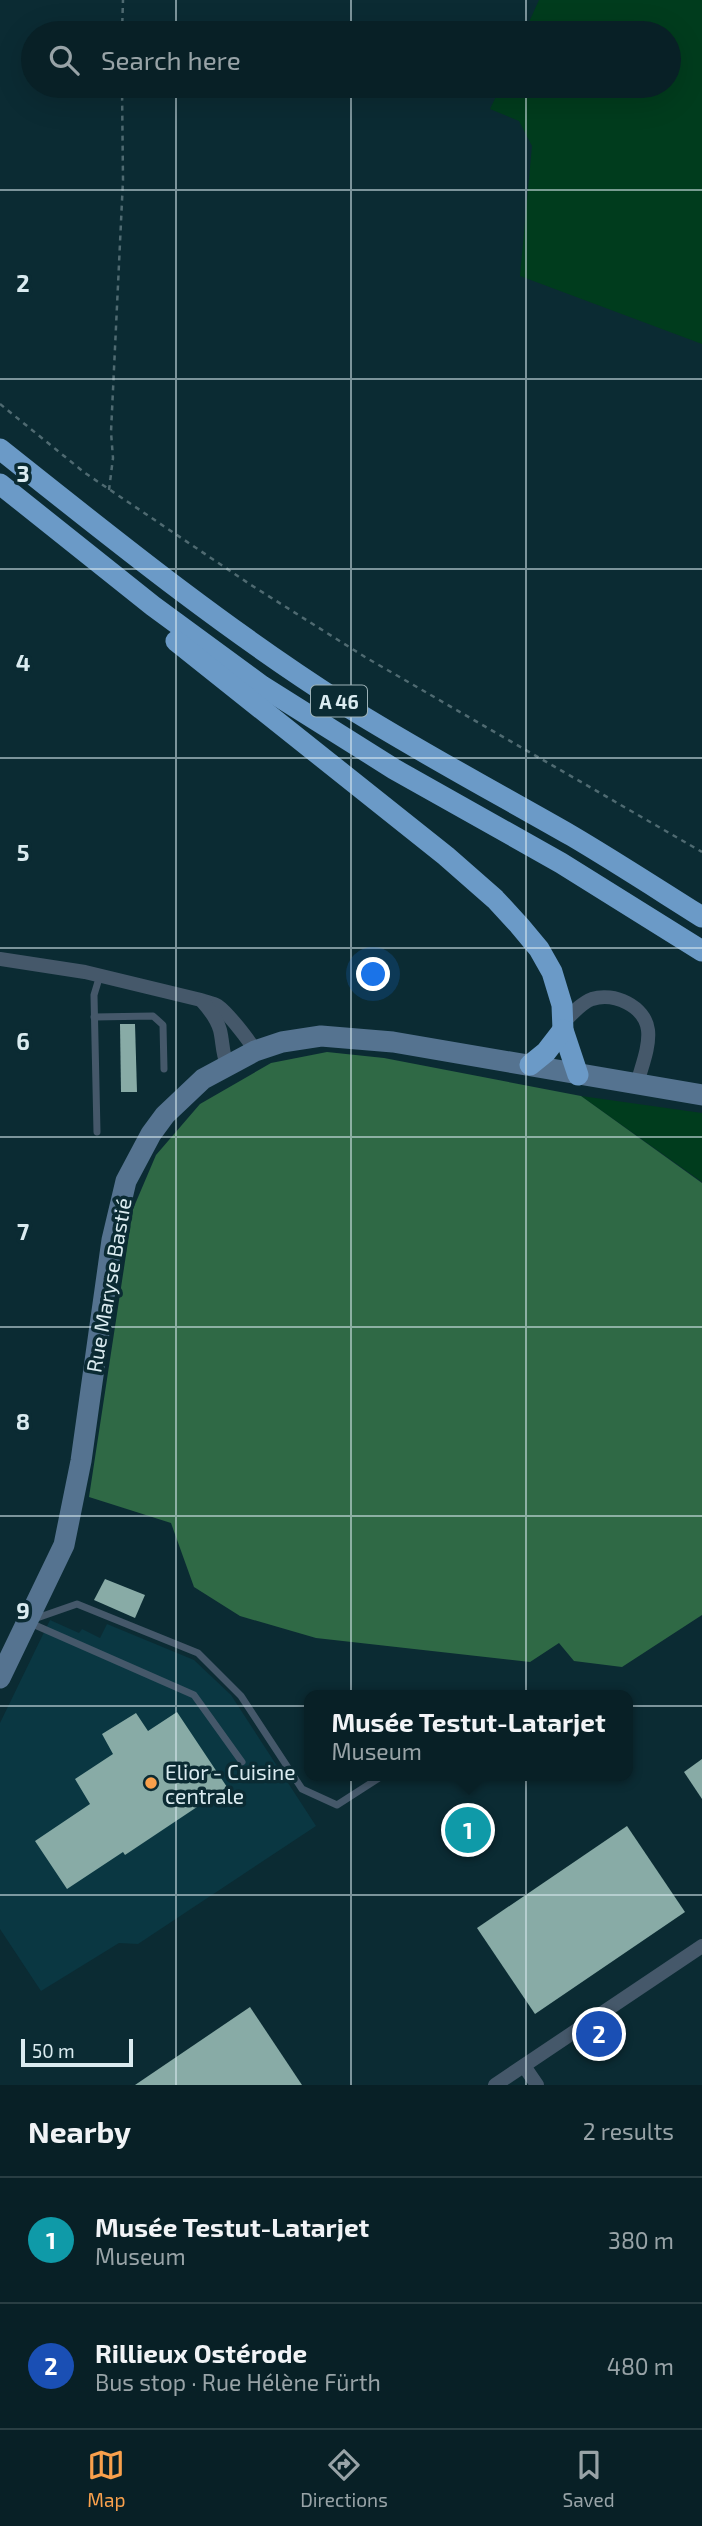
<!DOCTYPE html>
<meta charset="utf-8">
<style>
:root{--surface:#082026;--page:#11282e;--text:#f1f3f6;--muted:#98a3a7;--line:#293e43;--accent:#f9a04c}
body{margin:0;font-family:"Exo 2",sans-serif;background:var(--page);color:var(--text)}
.scale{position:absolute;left:21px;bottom:18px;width:112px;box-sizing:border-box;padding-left:7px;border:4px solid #daebf0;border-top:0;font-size:19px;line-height:24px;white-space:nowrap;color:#daebf0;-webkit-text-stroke:5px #0b2b33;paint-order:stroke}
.you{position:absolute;left:374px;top:975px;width:24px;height:24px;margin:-18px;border:5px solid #fff;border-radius:50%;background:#1a73e8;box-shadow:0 0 0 10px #1a73e833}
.badge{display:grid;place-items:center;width:46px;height:46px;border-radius:50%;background:var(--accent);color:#fff;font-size:23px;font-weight:700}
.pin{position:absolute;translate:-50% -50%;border:4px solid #fff;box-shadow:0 2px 7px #0006}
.popup{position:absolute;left:304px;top:1690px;width:329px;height:91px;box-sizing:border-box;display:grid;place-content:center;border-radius:14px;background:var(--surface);filter:drop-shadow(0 2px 5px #0005);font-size:23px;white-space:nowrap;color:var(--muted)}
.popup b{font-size:26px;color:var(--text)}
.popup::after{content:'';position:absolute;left:50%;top:100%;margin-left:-14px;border:14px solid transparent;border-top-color:var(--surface)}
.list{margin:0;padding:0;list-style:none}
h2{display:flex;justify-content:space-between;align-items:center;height:91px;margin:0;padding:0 28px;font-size:30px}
h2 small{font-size:23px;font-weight:400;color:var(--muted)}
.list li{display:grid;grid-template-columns:46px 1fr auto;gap:21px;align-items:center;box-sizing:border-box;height:126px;padding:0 28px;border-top:2px solid var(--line)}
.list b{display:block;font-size:26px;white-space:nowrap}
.list p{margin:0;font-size:23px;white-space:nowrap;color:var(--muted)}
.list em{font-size:23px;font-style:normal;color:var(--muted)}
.icon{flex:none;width:38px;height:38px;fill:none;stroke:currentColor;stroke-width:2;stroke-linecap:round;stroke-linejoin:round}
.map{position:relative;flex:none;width:702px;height:2085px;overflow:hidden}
.search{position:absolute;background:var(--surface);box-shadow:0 7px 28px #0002;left:21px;right:21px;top:21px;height:77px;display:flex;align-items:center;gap:18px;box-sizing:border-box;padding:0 24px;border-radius:38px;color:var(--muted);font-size:26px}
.sheet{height:343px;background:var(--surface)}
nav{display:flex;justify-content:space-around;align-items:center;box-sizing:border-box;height:98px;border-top:2px solid var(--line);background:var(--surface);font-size:19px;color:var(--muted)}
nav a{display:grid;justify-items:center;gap:4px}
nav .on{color:var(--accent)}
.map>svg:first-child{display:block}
.built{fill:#0a3742}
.green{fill:#003c1d}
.forest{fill:#2f6945}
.building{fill:#88aba6}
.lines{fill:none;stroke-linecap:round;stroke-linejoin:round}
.path{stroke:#4f6a71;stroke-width:2.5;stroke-dasharray:5 5;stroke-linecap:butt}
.lane{stroke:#45586a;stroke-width:7}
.street{stroke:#45586a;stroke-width:14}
.secondary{stroke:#557390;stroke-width:21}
.highway{stroke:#6b9ac7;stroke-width:21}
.grid{fill:none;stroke:#daebf0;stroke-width:2;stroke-opacity:0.55}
.poi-dot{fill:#f9a04c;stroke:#0b2b33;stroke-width:2.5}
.labels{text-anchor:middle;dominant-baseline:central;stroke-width:7;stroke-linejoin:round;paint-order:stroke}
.shield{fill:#0b2b33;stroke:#9cb1b7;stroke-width:2}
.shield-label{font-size:19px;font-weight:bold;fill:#daebf0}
.street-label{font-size:21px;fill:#daebf0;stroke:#0b2b33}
.poi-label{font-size:21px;fill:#daebf0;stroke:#0b2b33;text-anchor:start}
.grid-label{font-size:23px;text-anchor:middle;font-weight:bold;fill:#daebf0;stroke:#0b2b33;stroke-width:7;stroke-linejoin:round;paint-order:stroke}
</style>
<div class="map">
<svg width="702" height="2085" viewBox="0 0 702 2085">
<rect width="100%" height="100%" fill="#0b2b33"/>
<polygon class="built" points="50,1620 79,1633 82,1629 100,1638 107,1624 194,1660 231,1695 316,1826 138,1944 119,1943 41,1991 0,1929 0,1723"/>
<g class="green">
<polygon points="539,0 702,0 702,344 520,276 532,146 519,121 490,109 501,86 669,86 669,33 524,33"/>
<polygon points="581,1096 702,1113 702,1183 702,1182"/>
</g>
<polygon class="forest" points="327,1052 384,1058 581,1096 702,1183 702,1615 622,1667 574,1661 559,1643 530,1662 316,1638 240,1616 194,1587 171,1523 89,1497 133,1209 156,1155 200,1104 271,1063"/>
<g class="building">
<polygon points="120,1024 135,1024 137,1092 121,1092"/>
<polygon points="105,1579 145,1595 135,1618 94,1600"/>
<polygon points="177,1712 227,1787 125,1855 123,1852 67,1889 35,1841 90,1804 75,1779 113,1754 102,1734 136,1713 148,1731"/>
<polygon points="702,1759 702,1799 684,1772"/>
<polygon points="627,1826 685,1912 535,2014 477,1928"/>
<polygon points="250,2007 302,2085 135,2085"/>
</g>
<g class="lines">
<g class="path">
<polyline points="122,33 123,0"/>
<polyline points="0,404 85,473 251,585 365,657 702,852"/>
<polyline points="109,490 113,458 111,432 123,180 122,86"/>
</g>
<g class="lane">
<polyline points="94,1017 153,1016 163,1025 164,1069"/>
<polyline points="97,1132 94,995 100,975"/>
<polyline points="34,1619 77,1604 198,1653 241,1696 302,1789 337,1805 382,1776"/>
<polyline points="28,1622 194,1695 242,1762"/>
</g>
<g class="street">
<path d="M0 959 85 972 201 1000C206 1002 213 1003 218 1006 227 1012 250 1041 255 1051"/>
<path d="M202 1001C210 1010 217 1019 220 1030 223 1042 222 1053 227 1064"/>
<path d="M563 1023C571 1015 581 1003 592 999 614 992 645 1006 648 1030 650 1047 641 1068 637 1084"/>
<polyline points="524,2066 537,2085"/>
<polyline points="495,2085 702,1946"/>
</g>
<polyline class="secondary" points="0,1678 64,1545 81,1461 112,1240 126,1181 151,1134 165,1115 203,1079 255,1051 282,1042 321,1036 393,1042 702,1095"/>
<g class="highway">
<path d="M0 449C112 538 222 627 343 704 418 751 495 792 572 836 616 862 659 890 702 917"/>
<polyline points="0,484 153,606 262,686 394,769 561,863 702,951"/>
<polyline points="176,641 446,856 495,899 519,925 539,949 552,972 562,1005 563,1030 578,1075"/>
<polyline points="530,1065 546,1052 563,1030"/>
</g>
</g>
<path class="grid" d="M176 0V33M351 0V33M526 0V33M176 86V2085M351 86V2085M526 86V2085M0 190H702M0 379H702M0 569H702M0 758H702M0 948H702M0 1137H702M0 1327H702M0 1516H702M0 1706H702M0 1895H702"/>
<circle class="poi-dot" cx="151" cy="1783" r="7"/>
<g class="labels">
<rect class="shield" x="311" y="685.5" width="56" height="31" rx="5"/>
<g class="shield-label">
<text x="339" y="701">A 46</text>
</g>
<g class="street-label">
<text transform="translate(108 1285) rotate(-80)">Rue Maryse Bastié</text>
</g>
<g class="poi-label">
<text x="165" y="1771">Elior - Cuisine<tspan x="165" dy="24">centrale</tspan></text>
</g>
</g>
<g class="grid-label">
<text x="23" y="292">2</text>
<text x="23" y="482">3</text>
<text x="23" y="671">4</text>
<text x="23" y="861">5</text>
<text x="23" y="1050">6</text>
<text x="23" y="1240">7</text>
<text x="23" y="1430">8</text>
<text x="23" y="1619">9</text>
</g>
</svg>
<div class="scale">50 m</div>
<div class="you"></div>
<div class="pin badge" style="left:468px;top:1830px;background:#0f9aa8">1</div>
<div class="popup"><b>Musée Testut-Latarjet</b>Museum</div>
<div class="pin badge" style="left:599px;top:2034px;background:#1a4fb4">2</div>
<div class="search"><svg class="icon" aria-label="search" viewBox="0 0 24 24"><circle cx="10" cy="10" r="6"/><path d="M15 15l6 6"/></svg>Search here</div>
</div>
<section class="sheet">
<h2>Nearby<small>2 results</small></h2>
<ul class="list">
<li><span class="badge" style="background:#0f9aa8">1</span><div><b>Musée Testut-Latarjet</b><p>Museum</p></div><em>380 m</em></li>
<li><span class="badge" style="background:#1a4fb4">2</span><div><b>Rillieux Ostérode</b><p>Bus stop · Rue Hélène Fürth</p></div><em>480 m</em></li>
</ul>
</section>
<nav>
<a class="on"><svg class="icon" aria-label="map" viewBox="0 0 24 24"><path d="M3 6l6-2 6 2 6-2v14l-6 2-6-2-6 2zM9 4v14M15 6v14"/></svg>Map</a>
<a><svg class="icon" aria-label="directions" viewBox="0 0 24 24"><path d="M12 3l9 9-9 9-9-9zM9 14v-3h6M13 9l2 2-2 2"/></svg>Directions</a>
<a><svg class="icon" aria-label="saved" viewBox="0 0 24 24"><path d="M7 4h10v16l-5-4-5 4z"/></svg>Saved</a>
</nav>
